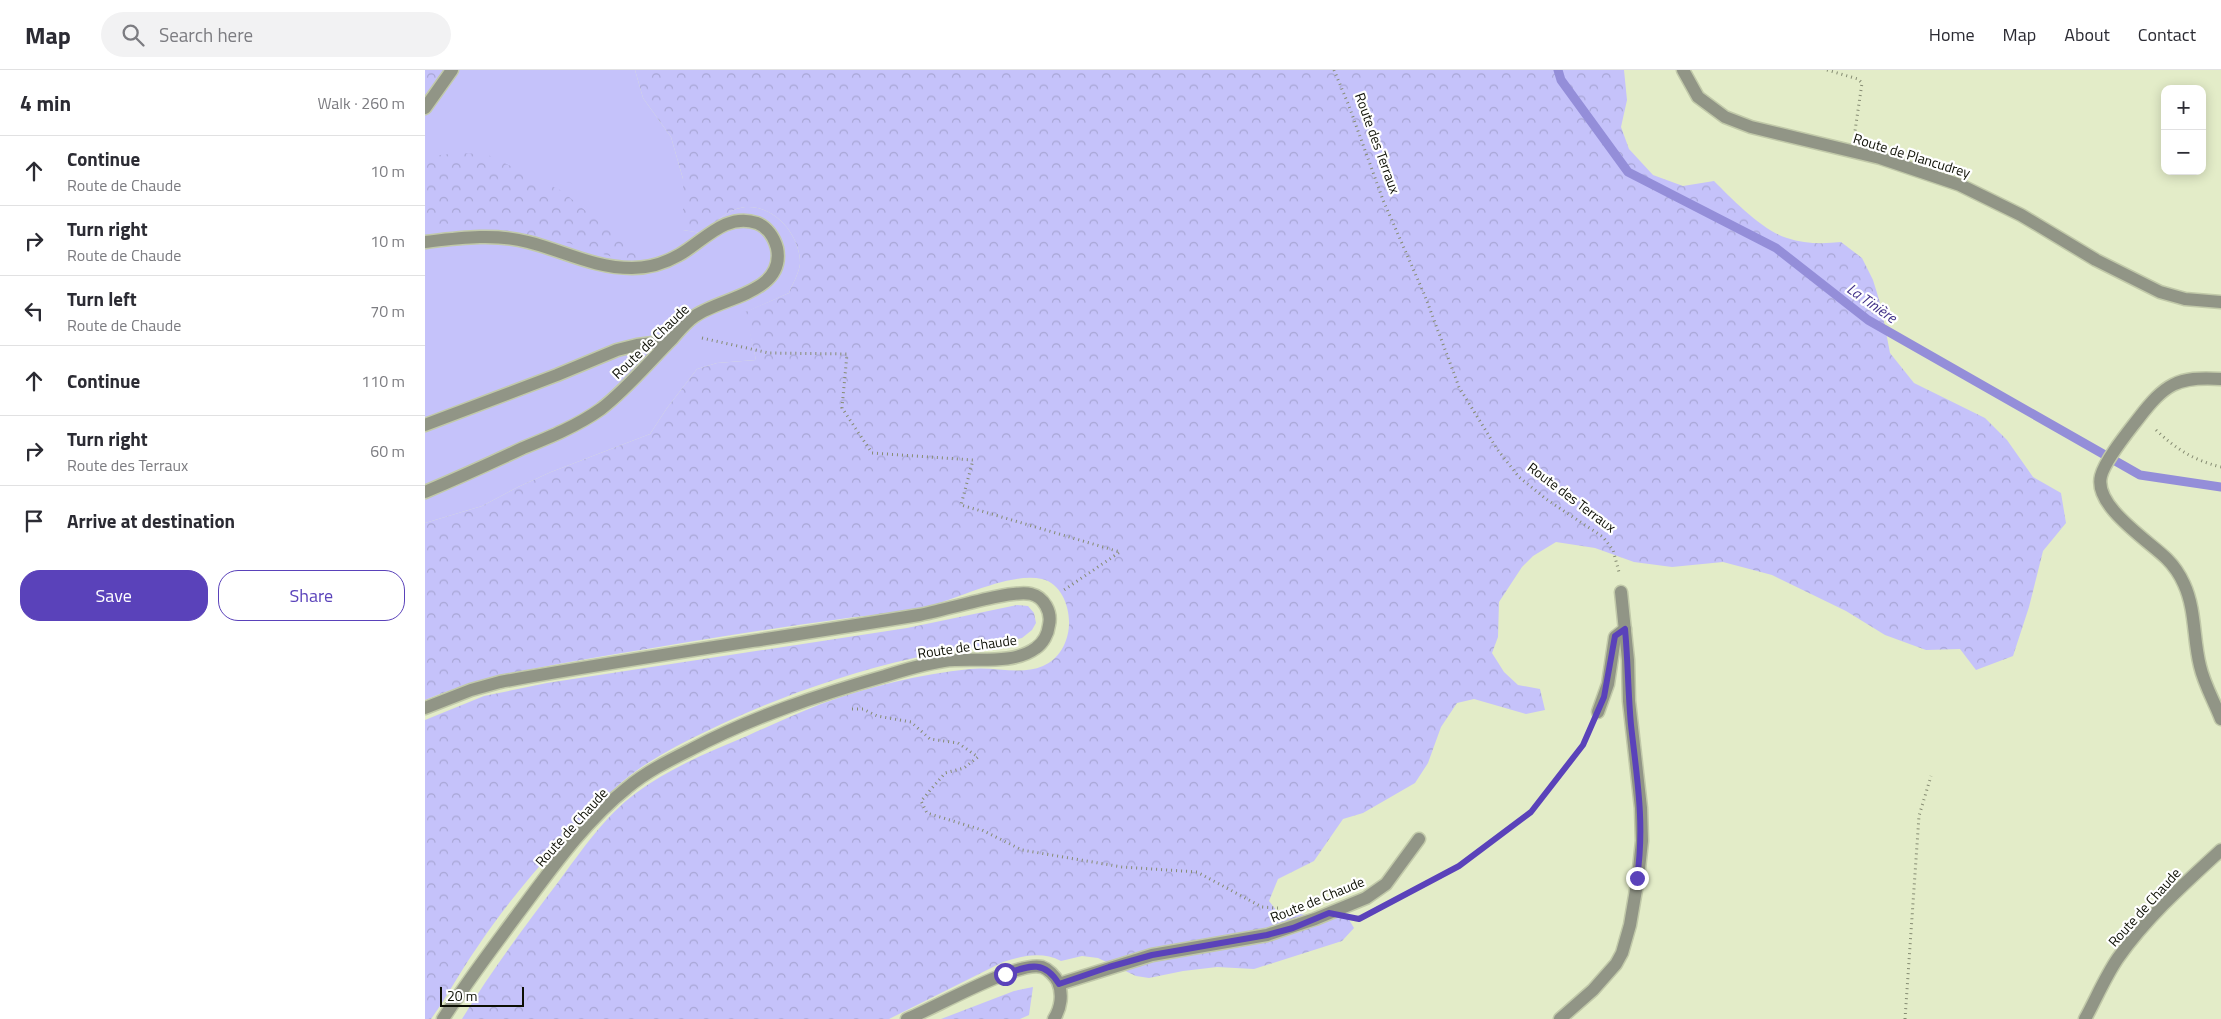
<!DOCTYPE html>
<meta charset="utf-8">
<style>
:root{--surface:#fff;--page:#f2f2f3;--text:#2b2b33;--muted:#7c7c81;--line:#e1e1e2;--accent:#5a42ba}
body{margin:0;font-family:"Titillium Web",sans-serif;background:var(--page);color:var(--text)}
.controls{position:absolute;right:15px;top:15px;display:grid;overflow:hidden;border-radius:10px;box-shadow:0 2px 12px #0003}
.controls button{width:45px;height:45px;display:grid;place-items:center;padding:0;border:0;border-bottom:1px solid var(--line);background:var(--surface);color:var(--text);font:25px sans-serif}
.scale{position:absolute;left:15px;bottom:12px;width:84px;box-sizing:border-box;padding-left:5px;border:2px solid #0d0f04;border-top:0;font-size:14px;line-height:18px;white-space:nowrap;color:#0d0f04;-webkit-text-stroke:4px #fff;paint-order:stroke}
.stop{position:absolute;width:15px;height:15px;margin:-11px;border:4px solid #5a42ba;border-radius:50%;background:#fff}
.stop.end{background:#5a42ba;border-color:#fff;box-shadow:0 1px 5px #0008}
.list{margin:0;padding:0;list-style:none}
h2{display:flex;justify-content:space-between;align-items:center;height:65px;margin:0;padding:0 20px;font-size:21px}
h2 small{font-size:16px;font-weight:400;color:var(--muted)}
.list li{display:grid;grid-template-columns:32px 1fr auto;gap:15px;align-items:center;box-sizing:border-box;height:70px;padding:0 20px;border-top:1px solid var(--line)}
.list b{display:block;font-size:19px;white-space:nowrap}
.list p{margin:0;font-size:16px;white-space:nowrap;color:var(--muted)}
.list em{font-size:16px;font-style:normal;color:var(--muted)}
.actions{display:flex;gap:10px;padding:15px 20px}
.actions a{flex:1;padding:11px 0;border:1px solid var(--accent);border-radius:20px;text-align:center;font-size:18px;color:var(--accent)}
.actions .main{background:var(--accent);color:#fff}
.icon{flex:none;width:28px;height:28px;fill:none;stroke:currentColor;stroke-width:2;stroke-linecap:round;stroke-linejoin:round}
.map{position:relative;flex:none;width:1796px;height:949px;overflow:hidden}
header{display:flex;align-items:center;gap:30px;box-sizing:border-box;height:70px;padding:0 25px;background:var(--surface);border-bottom:1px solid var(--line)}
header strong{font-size:24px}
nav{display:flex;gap:28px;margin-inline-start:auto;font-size:18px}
.search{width:350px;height:45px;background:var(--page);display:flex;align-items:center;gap:12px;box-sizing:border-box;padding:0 18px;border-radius:28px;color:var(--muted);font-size:19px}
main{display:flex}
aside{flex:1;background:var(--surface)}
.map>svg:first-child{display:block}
.green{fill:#c5c2fa}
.forest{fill:url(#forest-crowns)}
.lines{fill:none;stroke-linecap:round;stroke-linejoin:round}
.stream{stroke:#948ed9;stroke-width:9}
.lane-casing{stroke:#c1c9a9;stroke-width:15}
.street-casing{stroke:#c1c9a9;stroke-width:15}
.path{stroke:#858b72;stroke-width:3;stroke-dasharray:1 4;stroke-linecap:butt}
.lane{stroke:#919586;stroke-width:12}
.street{stroke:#919586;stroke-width:12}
.route{stroke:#5a42ba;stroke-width:6}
.labels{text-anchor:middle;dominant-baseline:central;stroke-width:4.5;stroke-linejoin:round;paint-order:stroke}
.street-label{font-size:14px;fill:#0d0f04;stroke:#fff}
.water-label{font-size:15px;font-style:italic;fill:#413188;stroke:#fff}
</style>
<header>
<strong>Map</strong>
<div class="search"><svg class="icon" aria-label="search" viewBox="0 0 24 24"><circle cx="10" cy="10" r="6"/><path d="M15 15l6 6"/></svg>Search here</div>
<nav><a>Home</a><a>Map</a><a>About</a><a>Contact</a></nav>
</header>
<main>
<aside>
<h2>4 min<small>Walk · 260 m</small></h2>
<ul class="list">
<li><svg class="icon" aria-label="ahead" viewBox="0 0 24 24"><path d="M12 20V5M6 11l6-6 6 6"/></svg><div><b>Continue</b><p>Route de Chaude</p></div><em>10 m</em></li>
<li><svg class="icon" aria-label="right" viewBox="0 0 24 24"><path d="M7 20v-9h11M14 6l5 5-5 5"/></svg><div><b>Turn right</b><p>Route de Chaude</p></div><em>10 m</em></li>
<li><svg class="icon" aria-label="left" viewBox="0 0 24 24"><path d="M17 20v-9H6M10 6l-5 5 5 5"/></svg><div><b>Turn left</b><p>Route de Chaude</p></div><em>70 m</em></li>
<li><svg class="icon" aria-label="ahead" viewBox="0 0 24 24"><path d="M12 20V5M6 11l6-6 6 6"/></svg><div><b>Continue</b></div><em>110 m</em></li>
<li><svg class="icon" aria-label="right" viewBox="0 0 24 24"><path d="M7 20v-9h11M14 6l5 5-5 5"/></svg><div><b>Turn right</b><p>Route des Terraux</p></div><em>60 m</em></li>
<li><svg class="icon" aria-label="arrive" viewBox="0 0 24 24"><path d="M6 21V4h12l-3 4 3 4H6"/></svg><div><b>Arrive at destination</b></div></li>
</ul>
<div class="actions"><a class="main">Save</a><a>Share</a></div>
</aside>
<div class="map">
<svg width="1796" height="949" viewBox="0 0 1796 949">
<defs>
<pattern id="forest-crowns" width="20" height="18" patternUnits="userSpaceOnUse" patternTransform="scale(1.25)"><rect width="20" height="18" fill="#c5c2fa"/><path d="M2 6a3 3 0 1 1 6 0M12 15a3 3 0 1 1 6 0" fill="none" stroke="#a8a6d5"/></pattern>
</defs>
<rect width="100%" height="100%" fill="#e3ecc8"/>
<path class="green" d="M19 0H210L218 28 246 67 258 109V160L276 163C285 157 301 142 311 139 344 128 376 163 375 194 374 203 367 215 364 223L321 242 331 290 292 293 272 299 242 338 225 364 126 402 93 417 57 436 0 453V26L13 11Z"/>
<g class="forest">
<polygon points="0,0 19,0 13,11 0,26"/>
<path d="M210 0H1199L1202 30 1196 57 1204 79 1228 105 1258 116 1289 111C1307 129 1338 161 1362 168 1380 174 1398 174 1416 172L1437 188 1448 210 1456 236 1465 283 1489 313 1560 348 1582 370 1608 407 1636 423 1641 453 1618 481 1604 537 1588 586 1551 600 1535 579 1501 580 1460 565 1421 541 1347 505 1298 492 1247 497 1209 492 1170 478 1131 472 1108 486 1097 497 1074 532 1073 567 1067 583 1079 602 1093 615 1115 619 1120 640 1101 644 1049 629 1032 633 1016 657 1003 693 990 713 938 743 918 749 889 791 853 809 844 831 851 840 893 847 923 848 929 858 917 871 829 899 792 897 758 901 724 908 711 906 673 888 657 886 636 891C617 881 597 886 578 892L464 949H37C66 901 100 856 134 811 157 780 180 746 211 723 245 698 283 682 322 666 346 655 371 644 396 634 443 617 495 604 545 599 569 596 595 606 618 596 634 589 643 573 644 555 645 537 636 513 617 509 585 502 535 528 504 536 473 544 440 545 409 550 334 560 259 573 185 585 121 596 60 605 0 630V453L57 436 93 417 126 402 225 364 242 338 272 299 292 293 331 290 320 242 364 223C367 215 374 203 375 194 376 163 344 128 311 139 301 142 285 157 276 163L258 160V109L246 67 218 28Z"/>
<polygon points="32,83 61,84 137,121 182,159 206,174 217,183 211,191 197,190 140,172 17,153 0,162 0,91 7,86"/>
<path d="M592 535 603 536 609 543 611 553 607 560 597 568C561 577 525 580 489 588 418 604 348 629 282 661 248 677 214 695 187 721 137 768 89 822 51 879 35 902 22 927 6 949H0V650L59 626 122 613 482 558Z"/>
<polygon points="608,917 604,945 595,949 516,949 589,921"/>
</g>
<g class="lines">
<polyline class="stream" points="1133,0 1136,10 1203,102 1351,178 1443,250 1715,405 1796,417"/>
<g class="lane-casing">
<g id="lane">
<path d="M1796 309C1752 306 1740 314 1713 349 1703 362 1680 390 1676 406 1668 436 1724 471 1742 489 1749 496 1755 505 1759 514 1771 540 1768 569 1775 596 1779 614 1789 631 1796 649"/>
<polyline points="0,355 132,305 192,280 212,275 244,271"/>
<polyline points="1173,642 1183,614 1190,567 1200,559"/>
<polyline points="634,914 727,885 842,865 890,849 941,828 961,814 994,769"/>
</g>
</g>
<g class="street-casing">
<g id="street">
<polyline points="1258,0 1273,27 1300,47 1326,57 1455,88 1535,115 1596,145 1671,190 1735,222 1760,229 1796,232"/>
<polyline points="0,38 27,0"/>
<path d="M0 172C34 168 70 163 103 172 139 181 169 198 207 198 224 198 240 193 254 185 278 172 300 142 332 153 342 157 349 167 352 178 361 223 297 227 270 246 261 252 254 261 247 269 224 292 202 319 176 339 152 356 125 367 98 378 66 393 33 408 0 422"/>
<path d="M0 638 46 620 75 612C214 587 354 568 494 545 518 541 586 519 606 524 619 527 627 542 624 555 623 564 618 573 611 578 587 596 547 587 519 591 499 594 479 600 460 606 393 625 327 647 265 680 243 691 221 702 202 718 159 752 125 801 92 845 67 879 41 913 18 949"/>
<path d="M482 949C508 939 593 890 617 897 623 899 630 906 633 912 638 924 636 938 629 949"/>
<polyline points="1135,949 1168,920 1191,894 1197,883 1205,855 1213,808 1217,771 1216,738 1204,631 1203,590 1196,522"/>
<path d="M1660 949C1671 929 1680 907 1693 888 1722 847 1759 814 1796 780"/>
</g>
</g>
<g class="path">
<polyline points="909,0 924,36 958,130 1000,226 1034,317 1072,379 1094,407 1121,429 1178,467 1188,480 1194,502"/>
<polyline points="1402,0 1433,9 1437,13 1430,61"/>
<polyline points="277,268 344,283 422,284 417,338 447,383 548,390 536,435 695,482 636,522"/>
<path d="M1731 360C1751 379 1768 390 1796 397"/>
<polyline points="427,639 438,639 452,646 486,652 505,669 533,673 553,687 539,698 520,703 496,731 502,743 557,760 597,780 697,797 772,802 837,837 853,838"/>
<polyline points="980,824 1034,795 1106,742 1158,675 1166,659"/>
<polyline points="1480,949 1494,746 1506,706"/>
</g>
<use href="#lane" class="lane"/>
<use href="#street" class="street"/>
</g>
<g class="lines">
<path class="route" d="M580 904C604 896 619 889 634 914L684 897 727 885 842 865 868 858 904 843 934 849 1034 796 1106 742 1158 675 1179 627 1190 566 1200 559C1203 591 1203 623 1206 655 1212 709 1220 754 1212 808"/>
</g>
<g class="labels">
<g class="street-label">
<text transform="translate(953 73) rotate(70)">Route des Terraux</text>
<text transform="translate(1487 85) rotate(17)">Route de Plancudrey</text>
<text transform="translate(225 271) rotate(-44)">Route de Chaude</text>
<text transform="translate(1147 427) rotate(37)">Route des Terraux</text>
<text transform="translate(542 576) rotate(-8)">Route de Chaude</text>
<text transform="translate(146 757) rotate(-48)">Route de Chaude</text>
<text transform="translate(892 829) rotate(-22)">Route de Chaude</text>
<text transform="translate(1719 837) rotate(-48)">Route de Chaude</text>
</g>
<g class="water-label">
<text transform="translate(1447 233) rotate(35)">La Tinière</text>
</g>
</g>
</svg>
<div class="controls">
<button>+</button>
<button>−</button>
</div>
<div class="scale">20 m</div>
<div class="stop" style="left:580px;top:904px"></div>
<div class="stop end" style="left:1212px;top:808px"></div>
</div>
</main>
